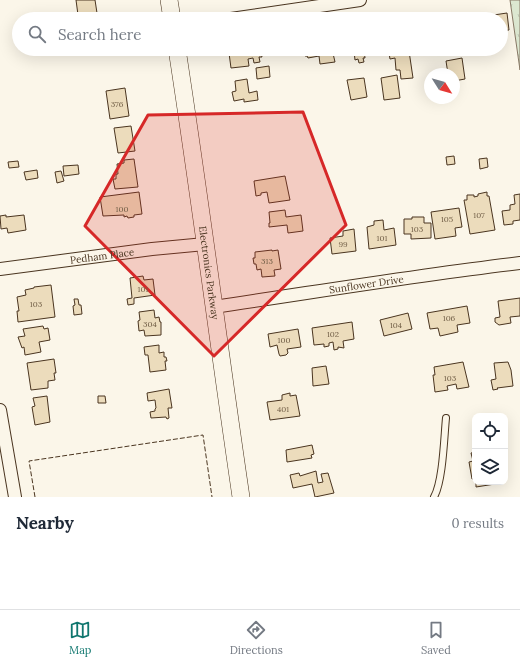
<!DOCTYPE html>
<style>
:root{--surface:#fff;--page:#f2f2f3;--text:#1f2937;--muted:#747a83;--line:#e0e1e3;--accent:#0f766e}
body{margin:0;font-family:Lora,serif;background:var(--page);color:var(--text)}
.controls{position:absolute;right:12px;bottom:12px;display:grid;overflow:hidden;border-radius:8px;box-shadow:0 4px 16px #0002}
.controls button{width:36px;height:36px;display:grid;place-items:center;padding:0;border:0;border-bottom:1px solid var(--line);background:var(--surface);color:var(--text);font:20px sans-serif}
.compass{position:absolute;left:424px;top:68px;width:36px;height:36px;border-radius:50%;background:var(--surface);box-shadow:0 4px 16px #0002;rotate:127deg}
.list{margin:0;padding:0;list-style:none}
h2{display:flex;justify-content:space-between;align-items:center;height:52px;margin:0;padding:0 16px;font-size:17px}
h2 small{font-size:13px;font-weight:400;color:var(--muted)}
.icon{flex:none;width:22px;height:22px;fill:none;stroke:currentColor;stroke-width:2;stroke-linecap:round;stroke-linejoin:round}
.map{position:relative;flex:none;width:520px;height:497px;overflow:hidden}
.search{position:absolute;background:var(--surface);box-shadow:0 4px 16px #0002;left:12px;right:12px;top:12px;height:44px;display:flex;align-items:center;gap:10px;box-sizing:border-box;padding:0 14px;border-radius:22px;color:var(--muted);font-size:15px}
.sheet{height:112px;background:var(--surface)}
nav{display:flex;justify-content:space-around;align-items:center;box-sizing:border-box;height:56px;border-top:1px solid var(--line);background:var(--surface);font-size:11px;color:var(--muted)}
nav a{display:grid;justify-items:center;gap:2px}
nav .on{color:var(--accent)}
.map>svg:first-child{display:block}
.park{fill:url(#park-tufts);stroke:#887966}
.building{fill:#ecdcbc;stroke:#4a3520}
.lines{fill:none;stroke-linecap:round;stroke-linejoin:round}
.lane-casing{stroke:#4a3520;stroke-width:8}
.street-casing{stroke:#4a3520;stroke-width:14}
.secondary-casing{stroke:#4a3520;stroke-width:18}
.lane{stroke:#fbf6e9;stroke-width:6}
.street{stroke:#fbf6e9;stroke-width:12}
.secondary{stroke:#fbf6e9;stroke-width:17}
.fence{stroke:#4a3520;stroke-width:1;stroke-dasharray:5 2;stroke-linecap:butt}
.marked{fill:#d62828;fill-opacity:0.2;stroke:#d62828;stroke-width:3;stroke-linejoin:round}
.labels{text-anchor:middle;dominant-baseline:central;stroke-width:3;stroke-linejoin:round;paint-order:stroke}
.number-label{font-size:8px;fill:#725f47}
.street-label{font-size:10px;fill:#4a3520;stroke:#fbf6e9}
</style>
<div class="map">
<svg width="520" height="497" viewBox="0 0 520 497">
<defs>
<pattern id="park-tufts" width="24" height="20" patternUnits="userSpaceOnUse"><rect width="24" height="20" fill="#dce7d0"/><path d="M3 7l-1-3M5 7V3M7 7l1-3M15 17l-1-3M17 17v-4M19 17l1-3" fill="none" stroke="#bec7b2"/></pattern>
</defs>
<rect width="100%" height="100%" fill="#fbf6e9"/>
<polygon class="park" points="510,0 520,0 520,70"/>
<g class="building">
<polygon points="76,0 95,0 97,13 78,15"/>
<polygon points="507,13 509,30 501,31 501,19 484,19 483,18 487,17 487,16"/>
<polygon points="69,49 90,49 90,50 74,52 74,51 69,51"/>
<polygon points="238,49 260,49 262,57 259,57 260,62 254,63 253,58 248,59 249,66 231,68 229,53 239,52"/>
<polygon points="306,49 332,49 335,62 320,64 319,56 308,58 307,56 305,56"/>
<polygon points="350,49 368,49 364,50 365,58 363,58 364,62 359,63 358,59 355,60 354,51 351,52"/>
<polygon points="385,49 417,49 409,51 413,78 401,79 400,70 396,70 395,58 390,59 389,53 385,54"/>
<polygon points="462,58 465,79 454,81 454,74 448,74 446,61"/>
<polygon points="269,66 270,77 257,79 256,68"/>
<polygon points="397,75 400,98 384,100 381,78"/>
<polygon points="364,78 367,97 351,100 347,80"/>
<polygon points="247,79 249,93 257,91 258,100 244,102 244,99 234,101 232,92 236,91 235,81"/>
<polygon points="125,88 129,116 110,119 106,91"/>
<polygon points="131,126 135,151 118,153 114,128"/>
<polygon points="454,156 455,164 447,165 446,157"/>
<polygon points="487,158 488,167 480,169 479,159"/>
<polygon points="134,159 138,187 115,189 113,179 116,179 116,174 118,174 117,164 124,163 124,160"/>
<polygon points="18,161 19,167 9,168 8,162"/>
<polygon points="78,165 79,174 64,176 63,166"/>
<polygon points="37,170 38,178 26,180 24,172"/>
<polygon points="61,171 64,181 57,183 55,172"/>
<polygon points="285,176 290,200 269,203 267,192 261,193 261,195 256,196 254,181"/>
<polygon points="139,192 142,214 134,215 134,217 128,218 127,216 124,217 124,215 103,216 100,197"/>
<polygon points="487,192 487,196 489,196 495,230 470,234 464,200 467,200 467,195 474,195 474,197 478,196 478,194"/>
<polygon points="520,194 520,220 513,221 513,224 504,225 502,211 510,210 510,205 515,204 514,195"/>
<polygon points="459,208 462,227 455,228 456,236 435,239 431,212"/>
<polygon points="285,210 286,217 301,215 303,231 288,233 287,225 269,227 269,223 270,223 269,212"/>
<polygon points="6,215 6,217 24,215 26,230 8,233 7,228 1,229 0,216"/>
<polygon points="412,217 424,217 424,223 431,223 431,238 411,239 411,234 404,234 404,219 412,219"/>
<polygon points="383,220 384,230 394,228 396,245 369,249 367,227 374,225 374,221"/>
<polygon points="354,229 356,251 332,254 330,238 343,236 343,231"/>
<polygon points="272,250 272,251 278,250 281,269 274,270 275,276 262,277 261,269 257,270 256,264 254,264 253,258 255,258 255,252"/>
<polygon points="143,276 144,280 153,279 155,295 134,298 134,304 128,305 127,299 132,298 130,278"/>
<polygon points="51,285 55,317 18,322 17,311 19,311 17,297 26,295 25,290 34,288 34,287"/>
<polygon points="520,298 520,316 510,317 511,323 499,325 495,322 495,318 500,317 498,301"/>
<polygon points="74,299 78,299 79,305 81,305 82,314 74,315 73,306 75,305"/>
<polygon points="467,306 470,323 457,325 458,332 440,336 438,328 430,329 427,313"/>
<polygon points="154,310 155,318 159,317 160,322 161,322 161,335 145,336 144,330 139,331 138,321 140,320 139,312"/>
<polygon points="408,313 412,329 384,336 380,320"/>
<polygon points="352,322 354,339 343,341 344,348 338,347 338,349 334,350 333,342 329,343 329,346 324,347 324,344 314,345 312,328"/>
<polygon points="43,326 44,329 48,328 50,340 39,342 41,352 25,355 24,347 22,348 18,337 25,336 23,329"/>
<polygon points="298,329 301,347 287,349 288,353 286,355 280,356 279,354 277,345 270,347 268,334"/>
<polygon points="159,345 159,353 164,352 164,357 166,357 167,361 165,361 166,370 150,372 148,355 145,355 144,347"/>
<polygon points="54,359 56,373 54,373 55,380 48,381 48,388 31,390 27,363"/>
<polygon points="463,362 469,387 457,389 456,384 447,386 448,390 435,392 433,375 435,375 434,367"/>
<polygon points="508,362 511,370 513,386 497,388 498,389 493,390 491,380 496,379 494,363"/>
<polygon points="326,366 329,384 313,386 312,368"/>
<polygon points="169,389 172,408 168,408 169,418 167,419 166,417 151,418 150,412 155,411 155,409 156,408 155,400 148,401 147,393"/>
<polygon points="290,393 290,396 296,395 300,416 270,420 267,402 282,400 282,395"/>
<polygon points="47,396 50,422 35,425 32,407 35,406 33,398"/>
<polygon points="98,396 105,396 106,403 98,403"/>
<polygon points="312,445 314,454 311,455 312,458 287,462 286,450"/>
<polygon points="475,452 475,479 472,479 469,462 473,461 471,453"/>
<polygon points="316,471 318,483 323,482 321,474 328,473 334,493 315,497 312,484 293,488 290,475 299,473 300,476"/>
<polygon points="476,482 494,482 495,484 476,487"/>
</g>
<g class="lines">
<g class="lane-casing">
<path id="lane" d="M434 497C443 481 444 438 446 418"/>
</g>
<g class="street-casing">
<g id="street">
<polyline points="231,19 360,0"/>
<path id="s1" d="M0 269 152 249 205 244"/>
<path id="s2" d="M213 307C316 292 417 275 520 263"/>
<polyline points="0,410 15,497"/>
</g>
</g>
<g class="secondary-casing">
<g id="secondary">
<polyline points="169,0 172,19"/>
<path id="s3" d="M177 49C200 198 219 348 241 497"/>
</g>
</g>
<use href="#lane" class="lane"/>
<use href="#street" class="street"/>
<use href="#secondary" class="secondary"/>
<polyline class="fence" points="35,497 29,461 203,435 212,497"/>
</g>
<path class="marked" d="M303 112 346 225 214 356 85 226 148 115Z"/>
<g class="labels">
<g class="number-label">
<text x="117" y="104">376</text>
<text x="122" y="209">100</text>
<text x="479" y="215">107</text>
<text x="447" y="219">105</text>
<text x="417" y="229">103</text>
<text x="382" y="238">101</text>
<text x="343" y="244">99</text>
<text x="267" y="261">313</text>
<text x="143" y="289">101</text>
<text x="36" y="304">103</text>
<text x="449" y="318">106</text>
<text x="150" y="324">304</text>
<text x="396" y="325">104</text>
<text x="333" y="334">102</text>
<text x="284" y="340">100</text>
<text x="450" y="378">103</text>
<text x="283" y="409">401</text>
</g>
<g class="street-label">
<text stroke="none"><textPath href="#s1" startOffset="103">Pedham Place</textPath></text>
<text stroke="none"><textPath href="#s3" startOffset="226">Electronics Parkway</textPath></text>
<text stroke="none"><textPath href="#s2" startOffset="155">Sunflower Drive</textPath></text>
</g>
</g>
</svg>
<div class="controls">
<button><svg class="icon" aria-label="locate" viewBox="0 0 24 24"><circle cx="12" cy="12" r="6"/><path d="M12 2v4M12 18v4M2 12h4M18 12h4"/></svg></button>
<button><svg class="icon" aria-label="layers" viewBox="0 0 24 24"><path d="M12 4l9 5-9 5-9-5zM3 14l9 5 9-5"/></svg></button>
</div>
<svg class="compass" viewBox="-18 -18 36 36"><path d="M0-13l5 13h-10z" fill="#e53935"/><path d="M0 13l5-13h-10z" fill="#747a83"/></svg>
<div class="search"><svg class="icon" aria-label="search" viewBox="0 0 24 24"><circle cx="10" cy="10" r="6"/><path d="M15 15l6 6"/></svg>Search here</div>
</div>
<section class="sheet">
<h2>Nearby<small>0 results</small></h2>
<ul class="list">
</ul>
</section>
<nav>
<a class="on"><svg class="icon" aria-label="map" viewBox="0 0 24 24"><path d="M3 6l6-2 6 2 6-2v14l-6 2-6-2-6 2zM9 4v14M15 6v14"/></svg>Map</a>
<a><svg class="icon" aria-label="directions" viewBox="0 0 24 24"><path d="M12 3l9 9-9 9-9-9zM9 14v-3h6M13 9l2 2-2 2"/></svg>Directions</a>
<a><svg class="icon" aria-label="saved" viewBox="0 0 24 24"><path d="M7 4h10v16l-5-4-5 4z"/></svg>Saved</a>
</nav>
